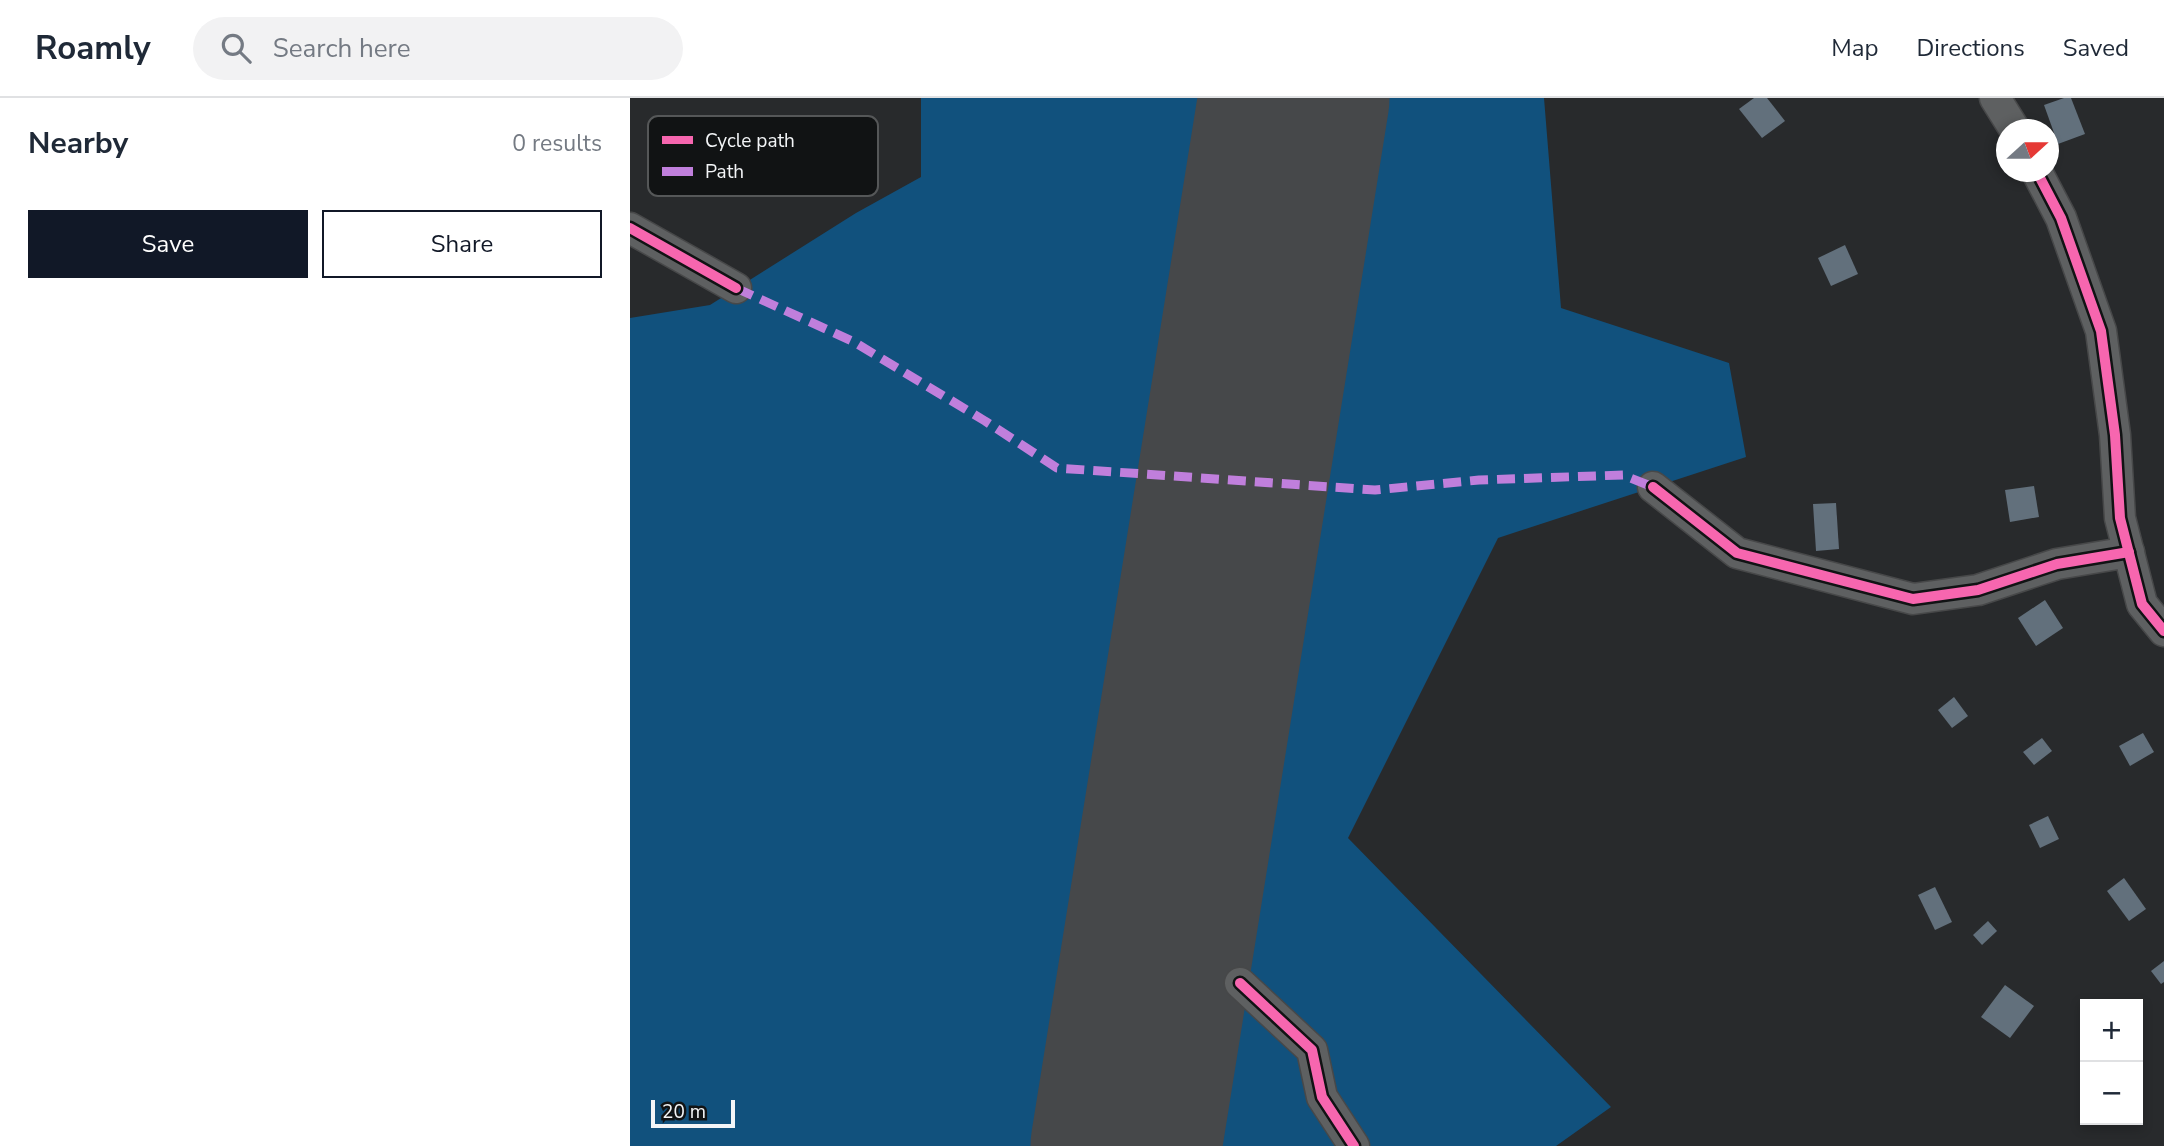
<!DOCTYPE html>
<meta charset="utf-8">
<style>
:root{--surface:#fff;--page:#f2f2f3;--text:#1f2937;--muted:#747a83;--line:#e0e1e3;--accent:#111827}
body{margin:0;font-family:"Nunito Sans",sans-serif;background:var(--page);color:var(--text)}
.controls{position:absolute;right:21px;bottom:21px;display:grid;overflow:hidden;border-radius:0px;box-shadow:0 4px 10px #0003}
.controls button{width:63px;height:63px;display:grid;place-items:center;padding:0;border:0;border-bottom:2px solid var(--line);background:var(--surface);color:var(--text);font:35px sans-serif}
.compass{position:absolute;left:1366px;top:21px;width:63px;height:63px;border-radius:50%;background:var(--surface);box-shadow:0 4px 10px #0003;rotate:69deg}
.scale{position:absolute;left:21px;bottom:18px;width:84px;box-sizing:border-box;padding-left:7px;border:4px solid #f3f5f7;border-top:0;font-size:19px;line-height:24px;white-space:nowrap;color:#f3f5f7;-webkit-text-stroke:5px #111314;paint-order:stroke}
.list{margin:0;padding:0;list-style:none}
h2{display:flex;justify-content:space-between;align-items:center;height:91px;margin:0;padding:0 28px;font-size:30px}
h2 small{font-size:23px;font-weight:400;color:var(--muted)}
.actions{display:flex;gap:14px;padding:21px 28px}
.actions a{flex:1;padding:16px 0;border:2px solid var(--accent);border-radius:0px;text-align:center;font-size:24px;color:var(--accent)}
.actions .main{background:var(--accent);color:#fff}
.icon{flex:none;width:38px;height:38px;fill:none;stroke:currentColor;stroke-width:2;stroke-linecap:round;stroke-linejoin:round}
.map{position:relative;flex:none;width:1534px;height:1048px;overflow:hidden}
header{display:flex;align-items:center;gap:42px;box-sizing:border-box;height:98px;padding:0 35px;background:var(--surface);border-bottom:2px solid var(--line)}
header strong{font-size:33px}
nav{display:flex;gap:38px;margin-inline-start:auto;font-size:24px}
.search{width:490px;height:63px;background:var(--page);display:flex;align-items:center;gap:18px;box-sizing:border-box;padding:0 24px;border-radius:38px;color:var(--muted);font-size:26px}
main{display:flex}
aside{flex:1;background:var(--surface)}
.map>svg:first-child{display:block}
.green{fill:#11517d}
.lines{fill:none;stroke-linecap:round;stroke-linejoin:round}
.runway{stroke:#46484a;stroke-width:191}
.building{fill:#62707c}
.minor-casing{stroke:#474849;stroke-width:33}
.minor{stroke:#5e6061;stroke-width:30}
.quiet{stroke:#c07fdc;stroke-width:9;stroke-dasharray:18 9;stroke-linecap:butt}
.cycleway-casing{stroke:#111314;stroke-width:15}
.cycleway{stroke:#f766af;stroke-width:10}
.key{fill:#111314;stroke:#555758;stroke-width:2}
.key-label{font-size:19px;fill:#f3f5f7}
</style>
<header>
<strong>Roamly</strong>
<div class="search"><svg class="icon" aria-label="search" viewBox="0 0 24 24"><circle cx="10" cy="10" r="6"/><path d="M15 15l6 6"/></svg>Search here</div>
<nav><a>Map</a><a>Directions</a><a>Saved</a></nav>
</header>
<main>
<aside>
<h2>Nearby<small>0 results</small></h2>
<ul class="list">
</ul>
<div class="actions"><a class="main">Save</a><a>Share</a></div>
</aside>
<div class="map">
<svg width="1534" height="1048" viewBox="0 0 1534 1048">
<rect width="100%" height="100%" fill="#282a2c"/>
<g class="green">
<polygon points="291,0 630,0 623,59 455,1048 0,1048 0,220 80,207 226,115 291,79"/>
<polygon points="741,0 914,0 931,210 1099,265 1116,359 868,440 718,740 981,1009 926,1048 573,1048"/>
</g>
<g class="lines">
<polyline class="runway" points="496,1048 664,0"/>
</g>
<g class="building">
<polygon points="1124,0 1137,0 1155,23 1132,40 1109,11"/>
<polygon points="1434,0 1441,0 1455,36 1428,46 1414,7"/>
<polygon points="1215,147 1228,176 1201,188 1188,160"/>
<polygon points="1404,388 1409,419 1380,424 1375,392"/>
<polygon points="1206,405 1209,451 1186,453 1183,406"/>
<polygon points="1415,502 1433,530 1406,548 1388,520"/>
<polygon points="1324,599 1338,618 1322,630 1308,612"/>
<polygon points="1513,635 1524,654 1500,668 1489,648"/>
<polygon points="1412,640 1422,653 1404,667 1393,654"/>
<polygon points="1418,718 1429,741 1410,750 1399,727"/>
<polygon points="1494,780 1516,811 1499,823 1477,793"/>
<polygon points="1305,789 1322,824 1305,832 1288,797"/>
<polygon points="1358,823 1367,833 1352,847 1343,837"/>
<polygon points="1534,863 1534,884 1531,886 1521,873"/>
<polygon points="1375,887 1404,908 1380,940 1351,919"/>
</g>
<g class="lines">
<g class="minor-casing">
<g id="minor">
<polyline points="1365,0 1385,32"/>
<polyline points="1407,74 1431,120 1471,233 1485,337 1490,420 1512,506 1534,533"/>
<polyline points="0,130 106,190"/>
<polyline points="1023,389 1107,455 1283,501 1348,492 1427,466 1499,454"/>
<polyline points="610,885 682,952 692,999 724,1048"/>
</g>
</g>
<use href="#minor" class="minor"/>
<polyline class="quiet" points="106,190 224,244 355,323 427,370 745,392 849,382 993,377 1023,389"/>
<g class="cycleway-casing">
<g id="cycleway">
<polyline points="1407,74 1431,120 1471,233 1485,337 1490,420 1512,506 1534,533"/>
<polyline points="0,130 106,190"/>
<polyline points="1023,389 1107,455 1283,501 1348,492 1427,466 1499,454"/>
<polyline points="610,885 682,952 692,999 724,1048"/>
</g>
</g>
<use href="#cycleway" class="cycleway"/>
</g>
<rect x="18" y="18" width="230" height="80" rx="10" class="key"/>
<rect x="32" y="38" width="31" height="8" fill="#f766af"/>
<rect x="32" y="69" width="31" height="9" fill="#c07fdc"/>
<g class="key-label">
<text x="75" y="49">Cycle path</text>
<text x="75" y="80">Path</text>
</g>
</svg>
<div class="controls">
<button>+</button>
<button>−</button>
</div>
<svg class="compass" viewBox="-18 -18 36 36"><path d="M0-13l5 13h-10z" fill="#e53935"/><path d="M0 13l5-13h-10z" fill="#747a83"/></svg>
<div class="scale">20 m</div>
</div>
</main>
